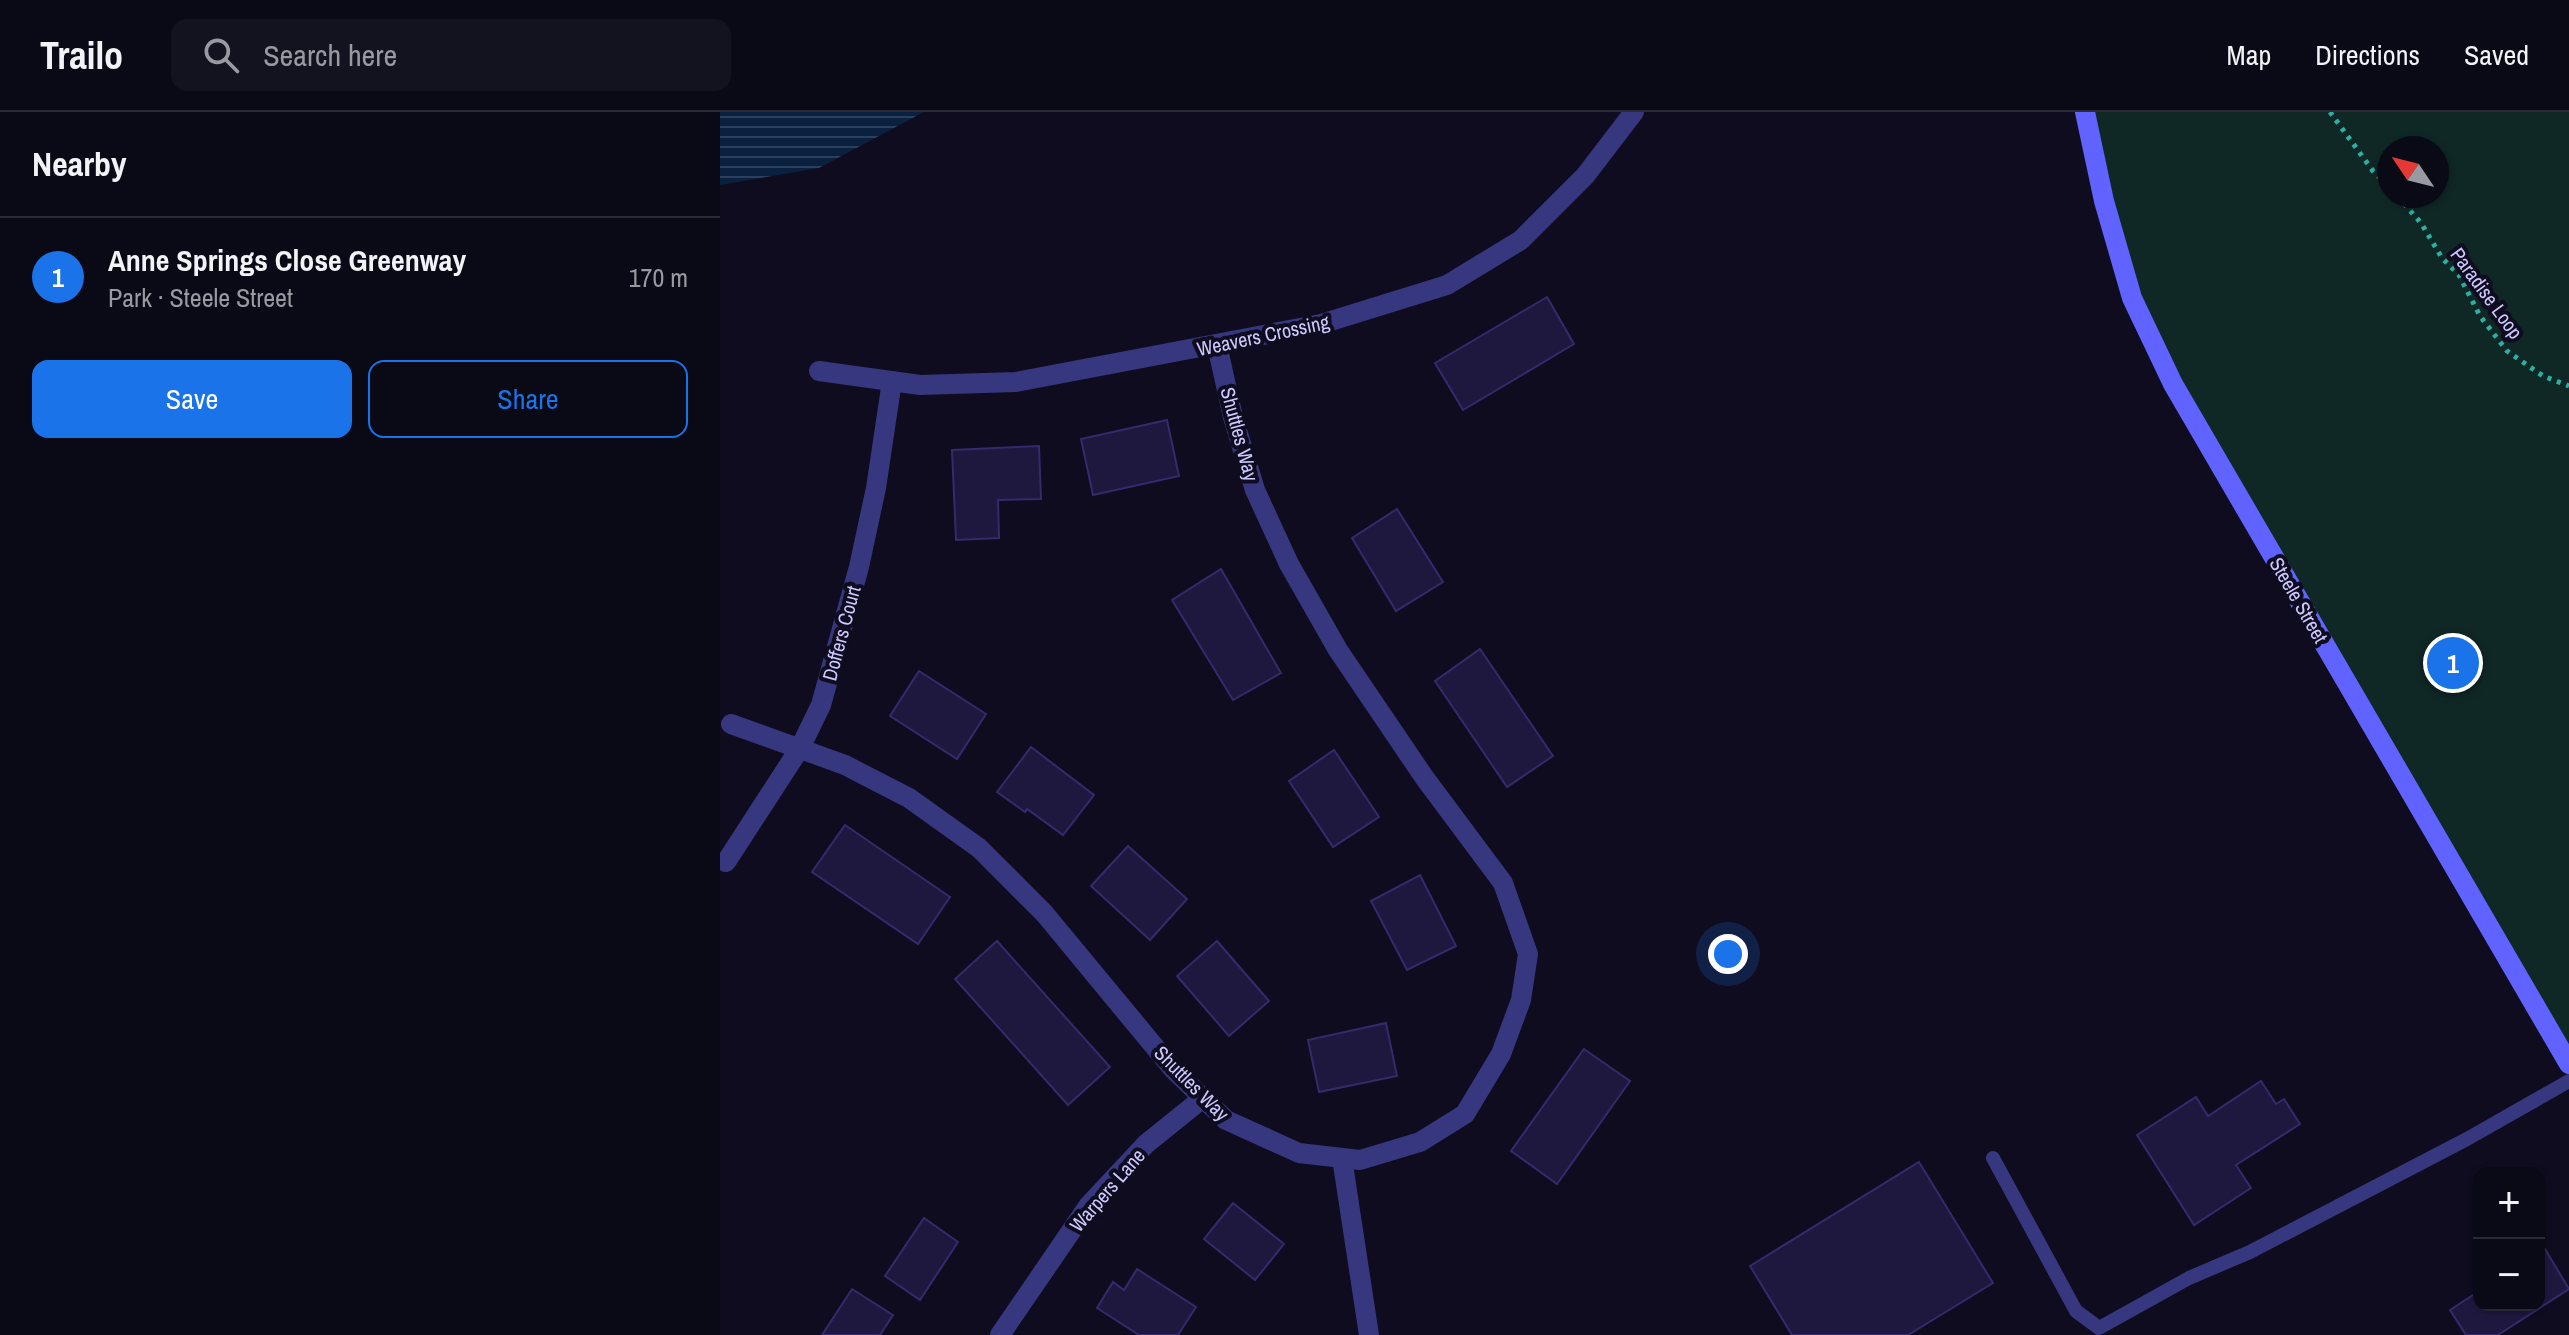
<!DOCTYPE html>
<meta charset="utf-8">
<style>
:root{--surface:#0a0916;--page:#13121f;--text:#f1f3f6;--muted:#999aa1;--line:#2a2a35;--accent:#1a73e8}
body{margin:0;font-family:"Archivo Narrow",sans-serif;background:var(--page);color:var(--text)}
.controls{position:absolute;right:24px;bottom:24px;display:grid;overflow:hidden;border-radius:16px;box-shadow:0 2px 6px #0004}
.controls button{width:72px;height:72px;display:grid;place-items:center;padding:0;border:0;border-bottom:2px solid var(--line);background:var(--surface);color:var(--text);font:40px sans-serif}
.compass{position:absolute;left:1657px;top:24px;width:72px;height:72px;border-radius:50%;background:var(--surface);box-shadow:0 2px 6px #0004;rotate:305deg}
.you{position:absolute;left:1008px;top:842px;width:28px;height:28px;margin:-20px;border:6px solid #fff;border-radius:50%;background:#1a73e8;box-shadow:0 0 0 12px #1a73e833}
.badge{display:grid;place-items:center;width:52px;height:52px;border-radius:50%;background:var(--accent);color:#fff;font-size:26px;font-weight:700}
.pin{position:absolute;translate:-50% -50%;border:4px solid #fff;box-shadow:0 2px 8px #0006}
.list{margin:0;padding:0;list-style:none}
h2{display:flex;justify-content:space-between;align-items:center;height:104px;margin:0;padding:0 32px;font-size:34px}
h2 small{font-size:26px;font-weight:400;color:var(--muted)}
.list li{display:grid;grid-template-columns:52px 1fr auto;gap:24px;align-items:center;box-sizing:border-box;height:120px;padding:0 32px;border-top:2px solid var(--line)}
.list b{display:block;font-size:30px;white-space:nowrap}
.list p{margin:0;font-size:26px;white-space:nowrap;color:var(--muted)}
.list em{font-size:26px;font-style:normal;color:var(--muted)}
.actions{display:flex;gap:16px;padding:24px 32px}
.actions a{flex:1;padding:18px 0;border:2px solid var(--accent);border-radius:16px;text-align:center;font-size:28px;color:var(--accent)}
.actions .main{background:var(--accent);color:#fff}
.icon{flex:none;width:44px;height:44px;fill:none;stroke:currentColor;stroke-width:2;stroke-linecap:round;stroke-linejoin:round}
.map{position:relative;flex:none;width:1849px;height:1223px;overflow:hidden}
header{display:flex;align-items:center;gap:48px;box-sizing:border-box;height:112px;padding:0 40px;background:var(--surface);border-bottom:2px solid var(--line)}
header strong{font-size:38px}
nav{display:flex;gap:44px;margin-inline-start:auto;font-size:28px}
.search{width:560px;height:72px;background:var(--page);display:flex;align-items:center;gap:20px;box-sizing:border-box;padding:0 28px;border-radius:16px;color:var(--muted);font-size:30px}
main{display:flex}
aside{flex:1;background:var(--surface)}
.map>svg:first-child{display:block}
.park{fill:#0f2826;fill-rule:evenodd}
.water{fill:url(#water-rules)}
.building{fill:#1e183f;stroke:#342a6c;stroke-width:2}
.lines{fill:none;stroke-linecap:round;stroke-linejoin:round}
.path{stroke:#2cb0a3;stroke-width:5;stroke-dasharray:4 6;stroke-linecap:butt}
.lane{stroke:#36377e;stroke-width:14}
.street{stroke:#36377e;stroke-width:20}
.secondary{stroke:#6063ff;stroke-width:20}
.labels{text-anchor:middle;dominant-baseline:central;stroke-width:8;stroke-linejoin:round;paint-order:stroke}
.street-label{font-size:20px;fill:#cdc9ff;stroke:#0e0c1e}
</style>
<header>
<strong>Trailo</strong>
<div class="search"><svg class="icon" aria-label="search" viewBox="0 0 24 24"><circle cx="10" cy="10" r="6"/><path d="M15 15l6 6"/></svg>Search here</div>
<nav><a>Map</a><a>Directions</a><a>Saved</a></nav>
</header>
<main>
<aside>
<h2>Nearby<small></small></h2>
<ul class="list">
<li><span class="badge">1</span><div><b>Anne Springs Close Greenway</b><p>Park · Steele Street</p></div><em>170 m</em></li>
</ul>
<div class="actions"><a class="main">Save</a><a>Share</a></div>
</aside>
<div class="map">
<svg width="1849" height="1223" viewBox="0 0 1849 1223">
<defs>
<pattern id="water-rules" width="6" height="5" patternUnits="userSpaceOnUse" patternTransform="scale(2)"><rect width="6" height="5" fill="#0a203f"/><path d="M0 2.5h6" fill="none" stroke="#2c3f5c"/></pattern>
</defs>
<rect width="100%" height="100%" fill="#0e0c1e"/>
<path class="park" d="M1365 0H1849V952L1453 272 1384 89ZM1669 36H1717V84H1669Z"/>
<polygon class="water" points="0,0 204,0 99,56 0,73"/>
<g class="building">
<polygon points="827,185 854,232 743,298 715,251"/>
<polygon points="447,308 459,364 373,383 361,327"/>
<polygon points="319,334 321,387 278,388 279,426 236,428 232,338"/>
<polygon points="677,397 723,470 676,499 632,426"/>
<polygon points="501,457 561,561 513,588 452,488"/>
<polygon points="760,537 833,644 787,675 715,569"/>
<polygon points="199,559 266,602 237,647 170,604"/>
<polygon points="311,635 374,683 343,723 307,697 305,700 277,680"/>
<polygon points="614,638 659,705 613,735 569,669"/>
<polygon points="125,713 230,785 198,832 92,760"/>
<polygon points="408,734 467,787 430,828 371,774"/>
<polygon points="700,763 736,834 687,858 651,789"/>
<polygon points="277,829 390,955 348,993 235,867"/>
<polygon points="497,829 549,889 509,924 457,864"/>
<polygon points="666,911 677,964 599,980 588,928"/>
<polygon points="864,937 910,969 837,1072 791,1039"/>
<polygon points="1541,969 1556,992 1564,987 1580,1012 1516,1053 1531,1076 1474,1113 1417,1023 1476,985 1488,1004"/>
<polygon points="1199,1050 1273,1171 1188,1223 1072,1223 1030,1154"/>
<polygon points="513,1091 564,1132 535,1168 484,1127"/>
<polygon points="204,1106 238,1130 200,1188 165,1164"/>
<polygon points="1825,1137 1849,1177 1778,1223 1746,1223 1730,1198 1759,1179 1759,1193 1819,1193 1819,1140"/>
<polygon points="417,1157 476,1195 458,1223 419,1223 377,1196 393,1170 404,1178"/>
<polygon points="132,1177 173,1203 160,1223 102,1223"/>
</g>
<g class="lines">
<g class="path">
<polyline points="1610,0 1653,59 1669,75"/>
<polyline points="1677,84 1701,111 1722,146 1739,163 1760,204 1787,239 1823,264 1849,274"/>
</g>
<polyline class="lane" points="1273,1046 1356,1199 1379,1216 1469,1166 1530,1140 1747,1027 1849,969"/>
<g class="street">
<polyline points="99,259 200,273 296,270 601,212 727,173 801,128 865,64 914,0"/>
<polyline points="11,612 125,653 189,686 259,736 324,801 453,957 506,1008 579,1041 640,1048 700,1030 745,1002 781,942 801,888 808,842 783,771 704,665 618,538 569,452 535,378 513,305 497,233"/>
<polyline points="6,750 80,636 101,593 139,455 156,376 172,269"/>
<polyline points="622,1046 649,1223"/>
<polyline points="280,1223 369,1093 426,1032 483,986"/>
</g>
<polyline class="secondary" points="1365,0 1384,89 1412,186 1453,272 1849,952"/>
</g>
<g class="labels">
<g class="street-label">
<text transform="translate(1767 181) rotate(54)">Paradise Loop</text>
<text transform="translate(543 223) rotate(-12)">Weavers Crossing</text>
<text transform="translate(520 322) rotate(75)">Shuttles Way</text>
<text transform="translate(1579 488) rotate(60)">Steele Street</text>
<text transform="translate(121 521) rotate(-75)">Doffers Court</text>
<text transform="translate(472 971) rotate(45)">Shuttles Way</text>
<text transform="translate(387 1078) rotate(-49)">Warpers Lane</text>
</g>
</g>
</svg>
<div class="controls">
<button>+</button>
<button>−</button>
</div>
<svg class="compass" viewBox="-18 -18 36 36"><path d="M0-13l5 13h-10z" fill="#e53935"/><path d="M0 13l5-13h-10z" fill="#999aa1"/></svg>
<div class="you"></div>
<div class="pin badge" style="left:1733px;top:551px">1</div>
</div>
</main>
